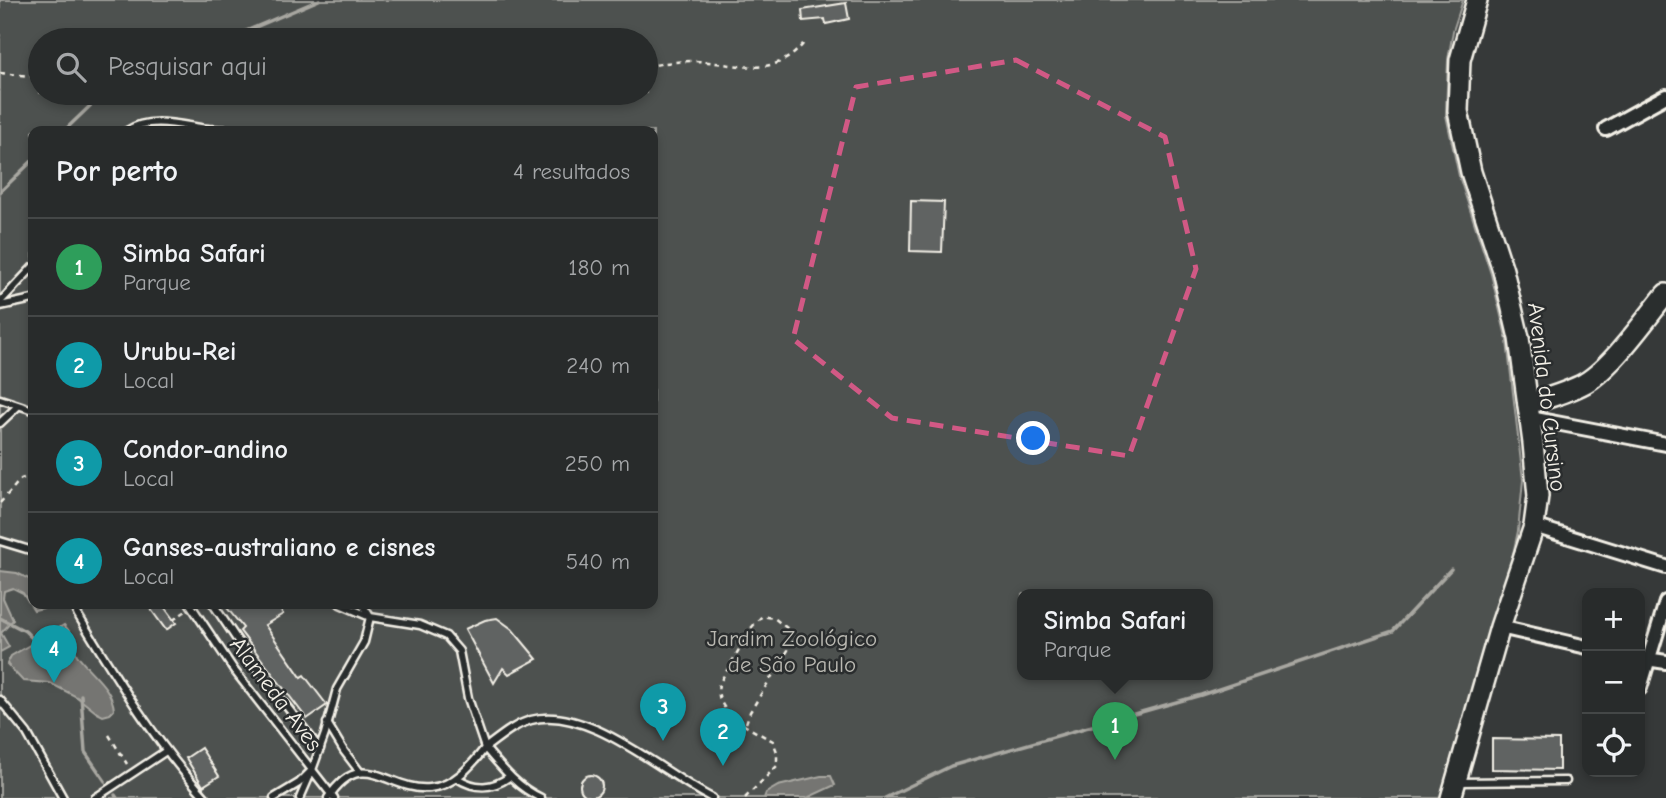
<!DOCTYPE html>
<html lang="pt">
<meta charset="utf-8">
<style>
:root{--surface:#282b2b;--page:#303333;--text:#f1f3f6;--muted:#a5a7a9;--line:#444747;--accent:#95b2f1}
body{margin:0;font-family:"Comic Neue",sans-serif;background:var(--page);color:var(--text)}
.controls{position:absolute;right:21px;bottom:21px;display:grid;overflow:hidden;border-radius:14px;box-shadow:0 4px 10px #0003}
.controls button{width:63px;height:63px;display:grid;place-items:center;padding:0;border:0;border-bottom:2px solid var(--line);background:var(--surface);color:var(--text);font:35px sans-serif}
.you{position:absolute;left:1034px;top:439px;width:24px;height:24px;margin:-18px;border:5px solid #fff;border-radius:50%;background:#1a73e8;box-shadow:0 0 0 10px #1a73e833}
.badge{display:grid;place-items:center;width:46px;height:46px;border-radius:50%;background:var(--accent);color:#fff;font-size:23px;font-weight:700}
.pin{position:absolute;translate:-50% -58px;filter:drop-shadow(0 2px 4px #0008)}
.pin::after{content:'';position:absolute;top:37px;width:24px;height:21px;background:inherit;clip-path:polygon(0 0,100% 0,50% 100%)}
.popup{position:absolute;left:1017px;top:589px;width:196px;height:91px;box-sizing:border-box;display:grid;place-content:center;border-radius:14px;background:var(--surface);filter:drop-shadow(0 2px 5px #0005);font-size:23px;white-space:nowrap;color:var(--muted)}
.popup b{font-size:26px;color:var(--text)}
.popup::after{content:'';position:absolute;left:50%;top:100%;margin-left:-14px;border:14px solid transparent;border-top-color:var(--surface)}
.list{margin:0;padding:0;list-style:none}
h2{display:flex;justify-content:space-between;align-items:center;height:91px;margin:0;padding:0 28px;font-size:30px}
h2 small{font-size:23px;font-weight:400;color:var(--muted)}
.list li{display:grid;grid-template-columns:46px 1fr auto;gap:21px;align-items:center;box-sizing:border-box;height:98px;padding:0 28px;border-top:2px solid var(--line)}
.list b{display:block;font-size:26px;white-space:nowrap}
.list p{margin:0;font-size:23px;white-space:nowrap;color:var(--muted)}
.list em{font-size:23px;font-style:normal;color:var(--muted)}
.icon{flex:none;width:38px;height:38px;fill:none;stroke:currentColor;stroke-width:2;stroke-linecap:round;stroke-linejoin:round}
.map{position:relative;flex:none;width:1666px;height:798px;overflow:hidden}
.search{position:absolute;background:var(--surface);box-shadow:0 4px 10px #0003;left:28px;top:28px;width:630px;height:77px;display:flex;align-items:center;gap:18px;box-sizing:border-box;padding:0 24px;border-radius:38px;color:var(--muted);font-size:26px}
.panel{position:absolute;background:var(--surface);box-shadow:0 4px 10px #0003;left:28px;top:126px;width:630px;height:483px;border-radius:14px}
.map>svg:first-child{display:block}
.green{fill:#4e514f;stroke:#a1a19c;stroke-width:2;fill-rule:evenodd}
.water{fill:#757572;stroke:#a8a7a1;stroke-width:2}
.lines{fill:none;stroke-linecap:round;stroke-linejoin:round}
.stream{stroke:#a8a7a1;stroke-width:3.5}
.building{fill:#616362;stroke:#f4f1e8;stroke-width:2}
.service-casing{stroke:#f4f1e8;stroke-width:11}
.minor-casing{stroke:#f4f1e8;stroke-width:18}
.secondary-casing{stroke:#f4f1e8;stroke-width:24}
.path{stroke:#f4f1e8;stroke-width:2.5;stroke-dasharray:5 5;stroke-linecap:butt}
.service{stroke:#2a2d2e;stroke-width:6}
.minor{stroke:#2a2d2e;stroke-width:12}
.secondary{stroke:#2a2d2e;stroke-width:19}
.marked{fill:none;stroke:#d15985;stroke-width:5;stroke-dasharray:14 9;stroke-linejoin:round}
.labels{text-anchor:middle;dominant-baseline:central;stroke-width:5;stroke-linejoin:round;paint-order:stroke}
.street-label{font-size:23px;fill:#f4f1e8;stroke:#2a2d2e}
.park-label{font-size:23px;fill:#bab9b2;stroke:#2a2d2e}
</style>
<div class="map">
<svg width="1666" height="798" viewBox="0 0 1666 798">
<rect width="100%" height="100%" fill="#363939"/>
<filter id="ink" filterUnits="userSpaceOnUse"><feTurbulence type="fractalNoise" baseFrequency=".0143" numOctaves="2"/><feDisplacementMap in="SourceGraphic" scale="14" xChannelSelector="R" yChannelSelector="G"/><feConvolveMatrix kernelMatrix="1 2 1 2 8 2 1 2 1" color-interpolation-filters="sRGB"/></filter>
<g filter="url(#ink)">
<path class="green" d="M0 0H1463L1453 31 1448 60 1446 115 1459 176 1491 274 1507 341 1523 480 1518 531 1512 559 1488 631 1440 798H0ZM40 40H646V93H40ZM33 131H653V604H33ZM1022 594H1208V674H1022Z"/>
<g class="water">
<polygon points="0,571 17,573 33,581 33,604 52,604 52,606 34,610 23,593 13,588 4,591 3,598 13,620 1,633 9,647 0,652"/>
<path d="M64 625C76 637 70 643 77 655 90 674 112 686 114 710L110 714 103 716 97 713 77 697 50 683 23 681 7 664 11 656Z"/>
<polygon points="821,776 831,776 835,785 807,798 764,798 766,793 778,786"/>
</g>
<g class="lines">
<g class="stream">
<polyline points="225,40 319,0"/>
<polyline points="64,131 92,104"/>
<polyline points="0,192 33,160"/>
<polyline points="0,618 25,631 37,643"/>
<polyline points="81,695 85,752 105,781"/>
<polyline points="115,795 117,798"/>
<polyline points="885,798 951,766 1201,695 1393,631 1451,569"/>
</g>
</g>
<g class="building">
<polygon points="846,3 849,19 826,24 825,19 803,21 802,10"/>
<polygon points="911,201 944,202 942,252 910,251"/>
<polygon points="147,604 162,604 176,623 166,630"/>
<polygon points="224,604 276,604 283,614 265,625 301,677 304,675 327,705 307,719 240,631 243,628"/>
<polygon points="497,618 512,629 537,659 509,674 503,668 494,683 465,629 485,620"/>
<polygon points="1492,739 1559,740 1559,770 1492,769"/>
<polygon points="201,748 219,776 203,786 186,758"/>
<circle cx="591" cy="786" r="11"/>
</g>
<g class="lines">
<g class="service-casing">
<g id="service">
<path d="M127 131C150 115 183 126 209 129 225 130 242 130 259 131"/>
<polyline points="0,302 33,267"/>
<polyline points="0,306 33,299"/>
<polyline points="0,399 33,410"/>
<polyline points="0,423 18,406"/>
<polyline points="0,541 33,551"/>
<path d="M73 604 78 615C117 679 155 742 206 798"/>
<polyline points="190,604 234,670 334,798"/>
<polyline points="213,604 252,662 320,749"/>
<polyline points="340,604 370,617"/>
<polyline points="362,604 369,615"/>
<polyline points="0,700 27,733 63,798"/>
<polyline points="327,723 344,751 360,772"/>
<path d="M457 778C476 790 492 789 509 777"/>
<polyline points="1458,782 1566,781"/>
<polyline points="95,798 166,751"/>
<path d="M274 798 299 783 312 770 325 734 337 689 364 642 370 617 420 625 446 636 459 651 468 698 485 748C471 766 454 786 430 788 388 792 363 745 328 798"/>
<polyline points="300,798 310,775"/>
<path d="M541 798C517 787 502 768 485 748 500 737 513 725 531 720 587 704 664 774 712 798"/>
</g>
</g>
<g class="minor-casing">
<g id="minor">
<polyline points="1606,129 1666,96"/>
<polyline points="1530,418 1666,444"/>
<polyline points="1534,526 1666,567"/>
<polyline points="1500,627 1587,647"/>
<polyline points="1640,658 1666,662"/>
<polyline points="1640,688 1666,602"/>
</g>
</g>
<g class="secondary-casing">
<g id="secondary">
<path d="M1528 404C1547 398 1567 393 1585 383 1612 367 1645 320 1666 294"/>
<polyline points="1451,798 1500,627 1534,526 1538,496 1533,443 1519,338 1503,270 1471,172 1458,111 1460,60 1477,0"/>
</g>
</g>
<g class="path">
<path d="M646 67C662 63 678 61 695 61 737 63 777 81 806 40"/>
<polyline points="0,73 40,77"/>
<path d="M87 93C111 104 137 99 162 93"/>
<path d="M417 93C452 95 557 110 582 93"/>
<polyline points="0,503 21,479 33,475"/>
<polyline points="173,620 186,611"/>
<polyline points="109,735 127,764"/>
<path d="M745 798 777 766V752L773 741C751 729 713 713 719 684L752 627 762 616 774 618 792 632 793 642 750 712 745 726"/>
</g>
<use href="#service" class="service"/>
<use href="#minor" class="minor"/>
<use href="#secondary" class="secondary"/>
</g>
</g>
<path class="marked" d="M1016 60 1165 137 1196 269 1129 456 892 418 793 339 856 87Z"/>
<g class="labels">
<g class="street-label">
<text transform="translate(1547 397) rotate(83)">Avenida do Cursino</text>
<text transform="translate(276 694) rotate(53)">Alameda Aves</text>
</g>
<g class="park-label">
<text x="792" y="638">Jardim Zoológico<tspan x="792" dy="26">de São Paulo</tspan></text>
</g>
</g>
</svg>
<div class="controls">
<button>+</button>
<button>−</button>
<button><svg class="icon" aria-label="locate" viewBox="0 0 24 24"><circle cx="12" cy="12" r="6"/><path d="M12 2v4M12 18v4M2 12h4M18 12h4"/></svg></button>
</div>
<div class="you"></div>
<div class="pin badge" style="left:1115px;top:760px;background:#2e9e5b">1</div>
<div class="popup"><b>Simba Safari</b>Parque</div>
<div class="pin badge" style="left:723px;top:766px;background:#0f9aa8">2</div>
<div class="pin badge" style="left:663px;top:741px;background:#0f9aa8">3</div>
<div class="pin badge" style="left:54px;top:683px;background:#0f9aa8">4</div>
<div class="search"><svg class="icon" aria-label="search" viewBox="0 0 24 24"><circle cx="10" cy="10" r="6"/><path d="M15 15l6 6"/></svg>Pesquisar aqui</div>
<section class="panel">
<h2>Por perto<small>4 resultados</small></h2>
<ul class="list">
<li><span class="badge" style="background:#2e9e5b">1</span><div><b>Simba Safari</b><p>Parque</p></div><em>180 m</em></li>
<li><span class="badge" style="background:#0f9aa8">2</span><div><b>Urubu-Rei</b><p>Local</p></div><em>240 m</em></li>
<li><span class="badge" style="background:#0f9aa8">3</span><div><b>Condor-andino</b><p>Local</p></div><em>250 m</em></li>
<li><span class="badge" style="background:#0f9aa8">4</span><div><b>Ganses-australiano e cisnes</b><p>Local</p></div><em>540 m</em></li>
</ul>
</section>
</div>
